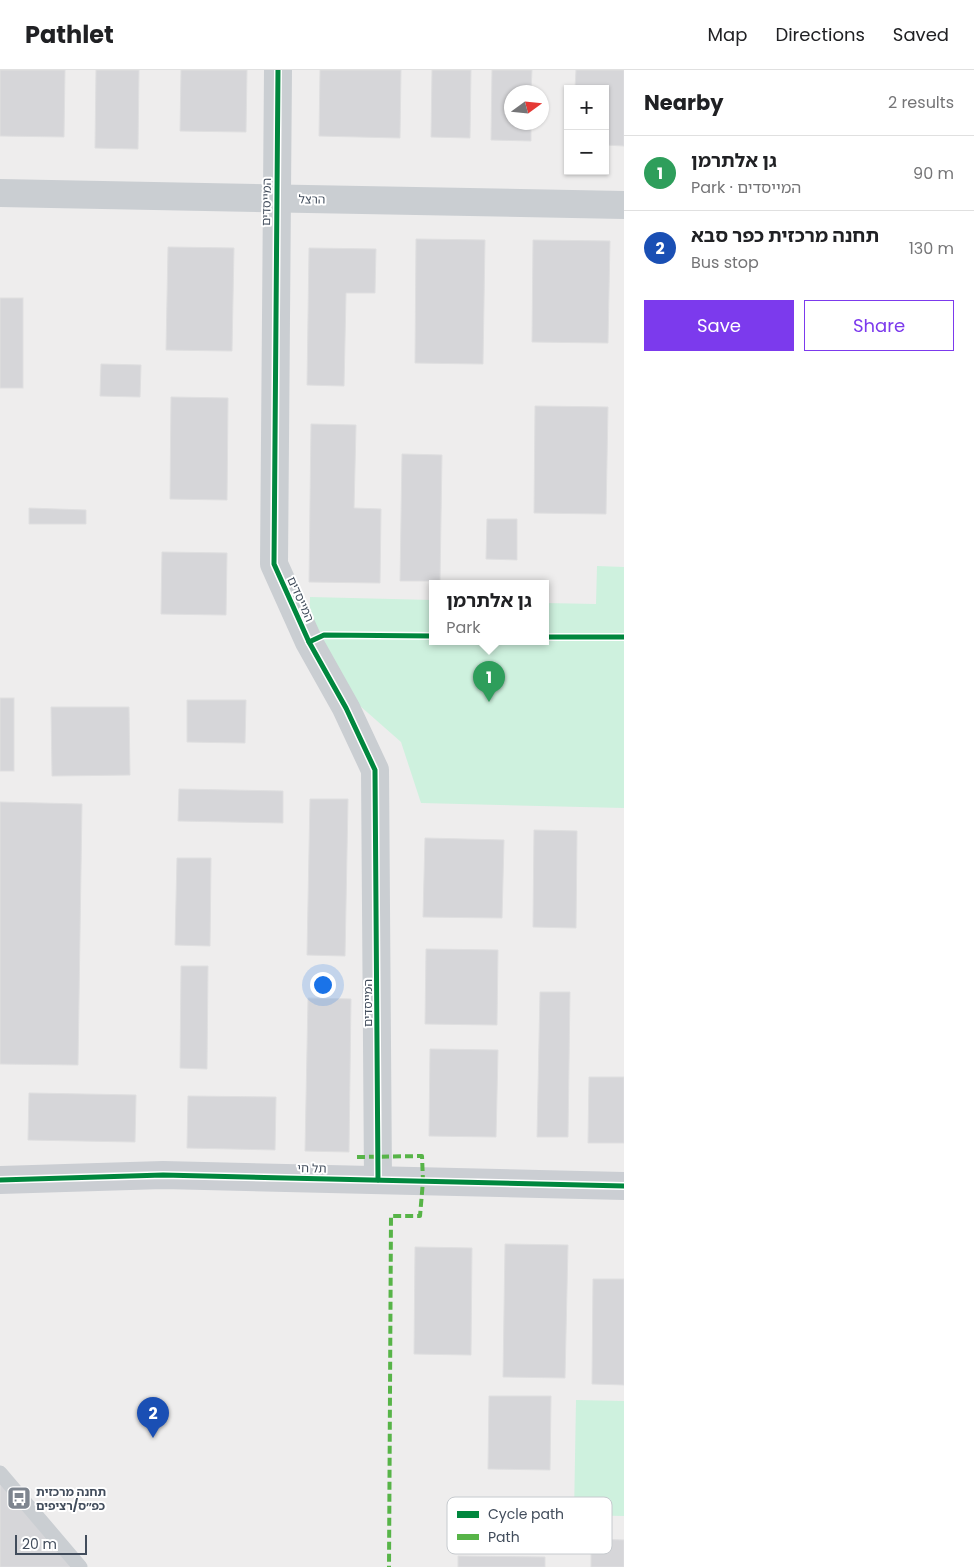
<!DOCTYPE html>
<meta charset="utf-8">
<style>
:root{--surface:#fff;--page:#f6f6f6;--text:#202124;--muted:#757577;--line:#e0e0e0;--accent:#7c3aed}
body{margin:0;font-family:Poppins,"Noto Sans Hebrew",sans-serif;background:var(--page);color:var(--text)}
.controls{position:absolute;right:15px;top:15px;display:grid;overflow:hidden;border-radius:0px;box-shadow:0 1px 4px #0004}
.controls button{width:45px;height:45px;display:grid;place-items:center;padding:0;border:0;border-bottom:1px solid var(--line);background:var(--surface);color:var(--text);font:25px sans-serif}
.compass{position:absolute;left:504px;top:15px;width:45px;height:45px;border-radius:50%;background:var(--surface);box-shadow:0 1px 4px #0004;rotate:75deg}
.scale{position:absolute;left:15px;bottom:12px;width:72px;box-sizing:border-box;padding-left:5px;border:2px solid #424d5c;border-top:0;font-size:14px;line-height:18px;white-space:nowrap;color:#424d5c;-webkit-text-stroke:4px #fff;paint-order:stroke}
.you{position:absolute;left:322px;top:914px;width:18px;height:18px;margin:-12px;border:4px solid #fff;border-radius:50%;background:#1a73e8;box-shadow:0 0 0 8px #1a73e833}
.badge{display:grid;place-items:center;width:32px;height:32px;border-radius:50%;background:var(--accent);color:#fff;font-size:16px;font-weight:700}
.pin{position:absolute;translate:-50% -41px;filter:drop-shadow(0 1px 2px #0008)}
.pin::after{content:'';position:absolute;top:26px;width:18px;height:15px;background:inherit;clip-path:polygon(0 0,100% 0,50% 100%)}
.popup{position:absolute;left:429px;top:510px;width:120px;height:65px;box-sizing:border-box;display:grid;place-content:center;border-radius:0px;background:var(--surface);filter:drop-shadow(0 1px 4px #0005);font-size:16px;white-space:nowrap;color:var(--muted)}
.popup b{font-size:19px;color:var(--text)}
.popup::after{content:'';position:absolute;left:50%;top:100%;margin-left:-10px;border:10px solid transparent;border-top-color:var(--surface)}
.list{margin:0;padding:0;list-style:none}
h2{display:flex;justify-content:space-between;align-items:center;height:65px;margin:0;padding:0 20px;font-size:21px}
h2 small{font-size:16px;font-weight:400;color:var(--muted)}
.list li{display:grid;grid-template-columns:32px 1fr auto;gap:15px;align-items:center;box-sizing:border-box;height:75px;padding:0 20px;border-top:1px solid var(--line)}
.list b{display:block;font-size:19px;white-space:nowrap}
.list p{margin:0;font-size:16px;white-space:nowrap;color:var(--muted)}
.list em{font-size:16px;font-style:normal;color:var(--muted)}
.actions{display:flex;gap:10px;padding:15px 20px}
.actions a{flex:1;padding:11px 0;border:1px solid var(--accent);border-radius:0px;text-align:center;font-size:18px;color:var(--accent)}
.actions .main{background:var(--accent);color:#fff}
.map{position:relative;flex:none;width:624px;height:1497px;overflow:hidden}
header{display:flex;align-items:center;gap:30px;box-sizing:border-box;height:70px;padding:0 25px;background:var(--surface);border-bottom:1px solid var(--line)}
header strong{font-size:24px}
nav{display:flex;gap:28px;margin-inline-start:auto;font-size:18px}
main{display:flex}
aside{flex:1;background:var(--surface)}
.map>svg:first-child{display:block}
.green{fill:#cef1de}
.building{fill:#d6d6d9;stroke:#dfdfe0}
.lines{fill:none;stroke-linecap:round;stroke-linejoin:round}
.lane{stroke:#caced2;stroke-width:15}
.street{stroke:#caced2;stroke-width:28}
.secondary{stroke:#cbced3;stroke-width:28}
.quiet{stroke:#57b448;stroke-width:4;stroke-dasharray:8 4;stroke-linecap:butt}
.cycleway-casing{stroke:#fff;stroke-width:8}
.cycleway{stroke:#00873e;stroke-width:5}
.labels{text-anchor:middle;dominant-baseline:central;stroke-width:4;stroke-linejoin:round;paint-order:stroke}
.street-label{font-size:12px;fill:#424d5c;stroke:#fff}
.poi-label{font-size:12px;font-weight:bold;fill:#424d5c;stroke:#fff;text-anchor:start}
.key{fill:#fff;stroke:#c6cace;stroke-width:1}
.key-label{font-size:14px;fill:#424d5c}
</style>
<header>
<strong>Pathlet</strong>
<nav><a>Map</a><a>Directions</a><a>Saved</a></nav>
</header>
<main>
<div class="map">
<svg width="624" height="1497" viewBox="0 0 624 1497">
<rect width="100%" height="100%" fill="#eeeded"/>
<g class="green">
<polygon points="597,496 624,497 624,738 421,733 401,672 309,591 310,527 433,530 433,571 545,571 545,533 596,534"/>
<polygon points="576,1330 624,1331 624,1446 574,1445"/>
</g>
<g class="building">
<polygon points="0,0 65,0 64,67 0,66"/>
<polygon points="96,0 139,0 138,79 95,78"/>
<polygon points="181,0 247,0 246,62 180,61"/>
<polygon points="320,0 401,0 400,68 319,66"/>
<polygon points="432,0 471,0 470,68 431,67"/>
<polygon points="492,0 532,0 531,22 512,22 512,52 531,52 531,71 491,70"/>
<polygon points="576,0 624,0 624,76 605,75 605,19 575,19"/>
<polygon points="416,169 485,170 483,294 415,293"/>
<polygon points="533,170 610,171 608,273 532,272"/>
<polygon points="168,177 234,178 232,281 166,280"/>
<polygon points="309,178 376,179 375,223 346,223 344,316 307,315"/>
<rect x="0" y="228" width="23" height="90"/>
<polygon points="101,294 141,295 140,327 100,326"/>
<polygon points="171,327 228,328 227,430 170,429"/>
<polygon points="535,336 608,337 606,444 534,443"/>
<polygon points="311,354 356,355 354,438 381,439 380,513 309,512"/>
<polygon points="402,384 442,385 440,511 400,511"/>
<polygon points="29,438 86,440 86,454 29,454"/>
<polygon points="487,449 517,449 517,490 486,489"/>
<polygon points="162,482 227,483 226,545 161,544"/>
<rect x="0" y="628" width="14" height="73"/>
<polygon points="187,630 246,630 245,673 187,672"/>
<polygon points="51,637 129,637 130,705 52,706"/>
<polygon points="179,719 283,721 283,753 178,751"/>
<polygon points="310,729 348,729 345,886 307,885"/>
<polygon points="0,732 82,734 78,995 0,994"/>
<polygon points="534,760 577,761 576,858 533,857"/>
<polygon points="425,768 504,770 502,848 423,847"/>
<polygon points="177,788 211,788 210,876 175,875"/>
<polygon points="426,879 498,880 497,955 425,954"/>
<polygon points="181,896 208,896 207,999 180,998"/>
<polygon points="540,922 570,922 568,1067 537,1067"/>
<polygon points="308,928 351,929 349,1082 305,1081"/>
<polygon points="430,979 498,980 496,1067 429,1066"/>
<polygon points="589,1007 624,1007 624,1073 588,1073"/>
<polygon points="29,1023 136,1025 135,1072 28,1070"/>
<polygon points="188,1026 276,1027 275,1080 187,1078"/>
<polygon points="505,1174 568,1175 565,1308 503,1307"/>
<polygon points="415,1177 472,1178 471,1285 414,1284"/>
<polygon points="593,1209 624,1209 624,1315 592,1314"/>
<polygon points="489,1326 551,1326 550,1400 488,1399"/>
<polygon points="0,1404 74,1497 0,1497"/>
<polygon points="591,1469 624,1470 624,1497 591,1497"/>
<polygon points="458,1486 545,1487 545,1497 458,1497"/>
</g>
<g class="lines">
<polyline class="lane" points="0,1403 80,1497"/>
<g class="street">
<polyline points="278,0 274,494 309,572 346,638 375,700 378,1110"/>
<polyline points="0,123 624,135"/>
</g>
<polyline class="secondary" points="0,1110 163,1105 624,1116"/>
<polyline class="quiet" points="357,1087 422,1086 423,1111 420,1146 391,1146 389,1497"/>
<g class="cycleway-casing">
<g id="cycleway">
<polyline points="278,0 274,494 309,572 346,638 375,700 378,1110"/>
<polyline points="545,567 624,567"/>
<polyline points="309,572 324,565 433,566"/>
<polyline points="0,1110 163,1105 624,1116"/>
</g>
</g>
<use href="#cycleway" class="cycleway"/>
</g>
<defs>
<g id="bus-square" transform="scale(1.25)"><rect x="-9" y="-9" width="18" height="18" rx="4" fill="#7e858f" stroke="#fff"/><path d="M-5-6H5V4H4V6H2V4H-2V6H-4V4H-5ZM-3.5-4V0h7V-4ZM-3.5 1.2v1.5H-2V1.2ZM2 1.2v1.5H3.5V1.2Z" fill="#fff"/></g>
</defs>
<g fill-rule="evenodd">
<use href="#bus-square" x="19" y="1428"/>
</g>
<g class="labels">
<g class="street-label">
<text transform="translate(312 129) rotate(1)">הרצל</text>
<text transform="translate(266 132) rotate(-89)">המייסדים</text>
<text transform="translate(301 529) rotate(66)">המייסדים</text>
<text transform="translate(367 933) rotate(-90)">המייסדים</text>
<text transform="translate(312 1098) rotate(1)">תל חי</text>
</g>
<g class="poi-label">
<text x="36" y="1421">תחנה מרכזית<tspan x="36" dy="14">כפ״ס/רציפים</tspan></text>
</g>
</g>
<rect x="447" y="1427" width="165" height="57" rx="8" class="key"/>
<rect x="457" y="1441" width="22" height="7" fill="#00873e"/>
<rect x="457" y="1464" width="22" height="6" fill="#57b448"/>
<g class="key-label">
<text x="488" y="1449">Cycle path</text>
<text x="488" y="1472">Path</text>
</g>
</svg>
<div class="controls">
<button>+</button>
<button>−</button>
</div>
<svg class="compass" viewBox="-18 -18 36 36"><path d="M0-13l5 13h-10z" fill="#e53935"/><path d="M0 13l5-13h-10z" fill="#757577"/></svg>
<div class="scale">20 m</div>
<div class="you"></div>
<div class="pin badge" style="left:489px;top:632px;background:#2e9e5b">1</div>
<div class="popup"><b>גן אלתרמן</b>Park</div>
<div class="pin badge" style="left:153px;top:1368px;background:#1a4fb4">2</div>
</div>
<aside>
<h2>Nearby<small>2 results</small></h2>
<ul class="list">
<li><span class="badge" style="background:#2e9e5b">1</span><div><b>גן אלתרמן</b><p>Park · המייסדים</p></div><em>90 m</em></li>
<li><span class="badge" style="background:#1a4fb4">2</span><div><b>תחנה מרכזית כפר סבא</b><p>Bus stop</p></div><em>130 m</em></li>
</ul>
<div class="actions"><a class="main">Save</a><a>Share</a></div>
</aside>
</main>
